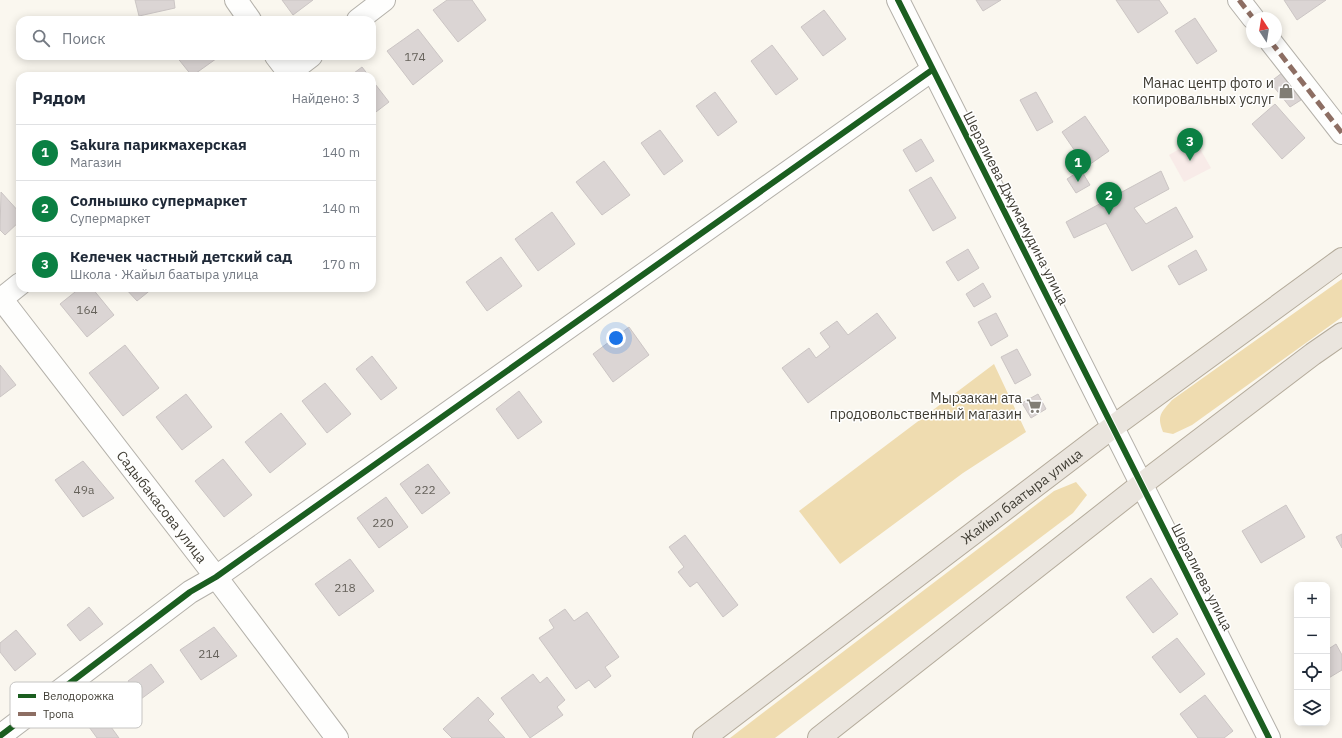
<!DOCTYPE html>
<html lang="ru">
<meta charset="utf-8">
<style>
:root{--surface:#fff;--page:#f2f2f3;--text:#1f2937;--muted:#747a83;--line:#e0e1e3;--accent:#0b8043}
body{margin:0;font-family:"IBM Plex Sans",sans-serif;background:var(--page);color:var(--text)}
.controls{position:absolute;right:12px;bottom:12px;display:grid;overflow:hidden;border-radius:8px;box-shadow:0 2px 10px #0003}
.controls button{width:36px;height:36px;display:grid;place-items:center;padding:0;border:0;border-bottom:1px solid var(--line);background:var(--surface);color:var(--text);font:20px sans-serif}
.compass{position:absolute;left:1246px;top:12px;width:36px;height:36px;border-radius:50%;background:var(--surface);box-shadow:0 2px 10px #0003;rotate:348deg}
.you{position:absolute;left:616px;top:338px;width:14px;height:14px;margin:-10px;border:3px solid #fff;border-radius:50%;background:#1a73e8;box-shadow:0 0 0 6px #1a73e833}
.badge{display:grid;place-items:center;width:26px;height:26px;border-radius:50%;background:var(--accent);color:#fff;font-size:13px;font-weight:700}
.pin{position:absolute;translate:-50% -33px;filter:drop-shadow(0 1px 2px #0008)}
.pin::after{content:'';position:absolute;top:21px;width:14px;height:12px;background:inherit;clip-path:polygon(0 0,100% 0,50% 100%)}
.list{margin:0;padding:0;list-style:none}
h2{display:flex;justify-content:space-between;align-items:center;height:52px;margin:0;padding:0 16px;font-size:17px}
h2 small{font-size:13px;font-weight:400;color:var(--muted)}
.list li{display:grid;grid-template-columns:26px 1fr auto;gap:12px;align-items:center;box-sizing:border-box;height:56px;padding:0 16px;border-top:1px solid var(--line)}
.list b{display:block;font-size:15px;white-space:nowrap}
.list p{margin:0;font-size:13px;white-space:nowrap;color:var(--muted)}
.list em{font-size:13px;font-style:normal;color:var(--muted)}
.icon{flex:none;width:22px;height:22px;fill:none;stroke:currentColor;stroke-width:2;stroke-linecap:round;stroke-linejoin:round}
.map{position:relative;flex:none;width:1342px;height:738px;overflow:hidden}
.search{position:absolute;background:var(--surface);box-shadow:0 2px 10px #0003;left:16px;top:16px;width:360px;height:44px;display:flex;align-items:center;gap:10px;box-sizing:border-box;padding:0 14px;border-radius:12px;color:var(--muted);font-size:15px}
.panel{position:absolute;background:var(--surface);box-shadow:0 2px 10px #0003;left:16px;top:72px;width:360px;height:220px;border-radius:12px}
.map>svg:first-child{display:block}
.education{fill:#f8ebe8}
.green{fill:#efdcb0}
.building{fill:#dbd5d4;stroke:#cbc5c4}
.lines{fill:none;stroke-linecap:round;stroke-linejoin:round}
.minor-casing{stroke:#b4b1aa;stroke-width:24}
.major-casing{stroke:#b4ab9b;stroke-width:24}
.minor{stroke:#fefefd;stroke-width:22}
.major{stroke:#eae5de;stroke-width:22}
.quiet{stroke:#8d6e63;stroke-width:5;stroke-dasharray:10 5;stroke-linecap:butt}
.cycleway-casing{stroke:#fff;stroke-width:8}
.cycleway{stroke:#1b5e20;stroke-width:6}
.labels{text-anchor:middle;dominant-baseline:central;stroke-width:3;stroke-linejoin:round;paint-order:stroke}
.number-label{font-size:12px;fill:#66625b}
.poi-label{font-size:14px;fill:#3f3c33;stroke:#fff;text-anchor:end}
.street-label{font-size:14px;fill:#3f3c33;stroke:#fff}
.key{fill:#fff;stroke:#c5c4c2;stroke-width:1}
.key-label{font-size:11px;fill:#3f3c33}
</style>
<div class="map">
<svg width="1342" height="738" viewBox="0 0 1342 738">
<rect width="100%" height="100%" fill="#faf7ef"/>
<polygon class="education" points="1195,140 1211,168 1184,182 1169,155"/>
<g class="green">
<path d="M1342 279V317L1192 425 1173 434 1163 432C1156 415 1162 412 1172 400Z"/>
<polygon points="994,364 1026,432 963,473 840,564 799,511"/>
<polygon points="1076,482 1087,495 1073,513 775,738 730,738 1054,491"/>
</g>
<g class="building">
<polygon points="135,0 174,0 175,8 139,16"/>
<polygon points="282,0 313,0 293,15"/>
<polygon points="447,0 472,0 486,20 458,42 433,10"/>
<polygon points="976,0 1001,0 983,11"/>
<polygon points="1116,0 1159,0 1168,13 1138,33"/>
<polygon points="1284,0 1326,0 1297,20"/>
<polygon points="824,10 846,39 823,56 801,27"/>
<polygon points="1195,18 1217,51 1197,64 1175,31"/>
<polygon points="418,29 443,61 413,85 387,51"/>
<polygon points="772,45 798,79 776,95 751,61"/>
<polygon points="176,56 220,56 192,76"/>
<polygon points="362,67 369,76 350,76"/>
<polygon points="1282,73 1301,100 1290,107 1270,82"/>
<polygon points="372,80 389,102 372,115"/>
<polygon points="715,92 737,122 718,136 696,106"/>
<polygon points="1036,92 1053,122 1037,131 1020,100"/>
<polygon points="1275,104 1305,138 1282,159 1252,124"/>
<polygon points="1085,116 1109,151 1086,167 1062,132"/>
<polygon points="660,130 683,161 664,175 641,143"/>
<polygon points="921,139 934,161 916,172 903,150"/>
<polygon points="604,161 630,195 602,215 576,182"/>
<polygon points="1081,170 1090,185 1076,193 1067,179"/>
<polygon points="1161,171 1169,189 1134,208 1146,224 1176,207 1193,237 1132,271 1106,223 1074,238 1066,222"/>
<polygon points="931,177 956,218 933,231 909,190"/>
<polygon points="1,192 20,213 20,221 5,235 0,230"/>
<polygon points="552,212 575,244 538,271 515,239"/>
<polygon points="968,249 979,268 958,281 946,262"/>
<polygon points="1196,250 1207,270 1179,285 1168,266"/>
<polygon points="501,257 522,286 487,311 466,282"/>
<polygon points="983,283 991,297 974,307 966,294"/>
<polygon points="80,288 92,288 114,315 87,337 60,304"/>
<polygon points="125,288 153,288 137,301"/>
<polygon points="877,313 896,338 808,403 782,368 809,348 816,358 830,347 820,333 837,321 848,335"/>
<polygon points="996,313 1008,336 991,346 978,322"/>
<polygon points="629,327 649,355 613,382 593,354"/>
<polygon points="125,345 159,388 123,416 89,373"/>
<polygon points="1017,349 1031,375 1015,384 1001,357"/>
<polygon points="372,356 397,388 381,400 356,369"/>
<polygon points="0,365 16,385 0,397"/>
<polygon points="325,383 351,414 327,433 302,401"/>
<polygon points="519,391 542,422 518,439 496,409"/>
<polygon points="186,394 212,427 182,450 156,417"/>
<polygon points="1038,394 1046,409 1031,418 1022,403"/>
<polygon points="281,413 306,444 270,473 245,442"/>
<polygon points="223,459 252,495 224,517 195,481"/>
<polygon points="83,461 114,498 83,517 55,480"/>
<polygon points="428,464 450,493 422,514 400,484"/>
<polygon points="386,497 408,527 379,548 357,518"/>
<polygon points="1286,505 1305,537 1261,563 1242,531"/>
<polygon points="1342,534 1342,548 1336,537"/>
<polygon points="685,535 738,605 723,617 697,582 690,587 678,572 684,567 669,547"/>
<polygon points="350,559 374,591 339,616 315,584"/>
<polygon points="1151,578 1178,614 1153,633 1126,597"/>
<polygon points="89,607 103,624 80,641 67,625"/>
<polygon points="565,609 574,621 587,612 619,657 605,667 611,676 595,688 589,680 576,689 539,638 554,628 549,620"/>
<polygon points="214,627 237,656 201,680 180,650"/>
<polygon points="16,630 36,654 15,671 0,652 0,643"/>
<polygon points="1177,638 1205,674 1180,693 1152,657"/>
<polygon points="1336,644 1342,655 1342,670 1327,679 1327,650"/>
<polygon points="151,664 164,682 141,699 128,681"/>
<polygon points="533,674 540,683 547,677 565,700 557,707 563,715 530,738 501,698"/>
<polygon points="1205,695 1233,731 1224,738 1198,738 1180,714"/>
<polygon points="478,697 494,714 488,720 505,738 452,738 443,729"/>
<polygon points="98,709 119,738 97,738 84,720"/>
</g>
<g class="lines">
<g class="minor-casing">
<g id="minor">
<polyline points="236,0 250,20"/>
<polyline points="898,0 1269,738"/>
<polyline points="1239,0 1253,18"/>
<polyline points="358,20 384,0"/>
<polyline points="1271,42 1342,133"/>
<polyline points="276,56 289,73"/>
<polyline points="285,76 311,56"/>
<path id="s1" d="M0 297 216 577 337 738"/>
<polyline points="0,300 20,284"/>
<polyline points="0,736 190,592 216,577 932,70"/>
</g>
</g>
<g class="major-casing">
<g id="major">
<path id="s2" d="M704 738 1114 426 1342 259"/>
<polyline points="819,738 1142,484 1313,354 1342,334"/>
</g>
</g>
<use href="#minor" class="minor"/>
<use href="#major" class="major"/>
<g class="quiet">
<polyline points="1239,0 1253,18"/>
<polyline points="1271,42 1342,133"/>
</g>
<g class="cycleway-casing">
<g id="cycleway">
<polyline points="898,0 1269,738"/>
<polyline points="0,736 190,592 216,577 932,70"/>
</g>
</g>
<use href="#cycleway" class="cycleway"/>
</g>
<defs>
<g id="shop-bare" transform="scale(1.2)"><path d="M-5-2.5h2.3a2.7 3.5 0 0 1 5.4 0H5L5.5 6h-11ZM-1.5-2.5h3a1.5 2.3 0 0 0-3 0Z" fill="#807d75" stroke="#fff" stroke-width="2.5" paint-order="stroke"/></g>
<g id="supermarket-bare" transform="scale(1.2)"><path d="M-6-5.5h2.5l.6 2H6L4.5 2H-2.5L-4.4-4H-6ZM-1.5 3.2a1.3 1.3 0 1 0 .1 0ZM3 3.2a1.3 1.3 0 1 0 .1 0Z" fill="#807d75" stroke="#fff" stroke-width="2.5" paint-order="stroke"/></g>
</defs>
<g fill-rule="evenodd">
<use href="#shop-bare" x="1286" y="91"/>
<use href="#supermarket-bare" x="1034" y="406"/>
</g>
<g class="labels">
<g class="number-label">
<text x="415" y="56">174</text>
<text x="87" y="309">164</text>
<text x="84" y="489">49а</text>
<text x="425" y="489">222</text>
<text x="383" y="522">220</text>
<text x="345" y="587">218</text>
<text x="209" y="653">214</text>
</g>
<g class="poi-label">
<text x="1274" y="83">Манас центр фото и<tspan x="1274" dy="16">копировальных услуг</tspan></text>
<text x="1022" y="398">Мырзакан ата<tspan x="1022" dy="16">продовольственный магазин</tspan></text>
</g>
<g class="street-label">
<text transform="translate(1016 208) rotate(63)">Шералиева Джумамудина улица</text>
<text stroke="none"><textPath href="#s2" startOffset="399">Жайыл баатыра улица</textPath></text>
<text stroke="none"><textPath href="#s1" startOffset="265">Садыбакасова улица</textPath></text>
<text transform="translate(1202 577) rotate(63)">Шералиева улица</text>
</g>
</g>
<rect x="10" y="682" width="132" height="46" rx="6" class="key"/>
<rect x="18" y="694" width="18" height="4" fill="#1b5e20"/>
<rect x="18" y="712" width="18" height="4" fill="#8d6e63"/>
<g class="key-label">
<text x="43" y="700">Велодорожка</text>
<text x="43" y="718">Тропа</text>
</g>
</svg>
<div class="controls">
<button>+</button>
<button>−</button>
<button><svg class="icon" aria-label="locate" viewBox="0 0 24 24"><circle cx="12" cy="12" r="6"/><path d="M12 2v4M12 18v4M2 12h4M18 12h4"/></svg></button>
<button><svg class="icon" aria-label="layers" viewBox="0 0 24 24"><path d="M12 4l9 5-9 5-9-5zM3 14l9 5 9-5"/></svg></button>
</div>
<svg class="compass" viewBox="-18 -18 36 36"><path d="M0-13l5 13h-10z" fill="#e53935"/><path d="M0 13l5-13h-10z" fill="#747a83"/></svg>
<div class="you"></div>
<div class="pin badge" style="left:1078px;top:182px">1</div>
<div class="pin badge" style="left:1109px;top:215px">2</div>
<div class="pin badge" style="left:1190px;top:161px">3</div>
<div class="search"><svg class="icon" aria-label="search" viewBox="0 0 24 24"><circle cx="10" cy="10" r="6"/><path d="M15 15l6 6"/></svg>Поиск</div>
<section class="panel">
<h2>Рядом<small>Найдено: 3</small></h2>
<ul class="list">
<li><span class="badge">1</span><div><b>Sakura парикмахерская</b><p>Магазин</p></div><em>140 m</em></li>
<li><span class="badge">2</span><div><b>Солнышко супермаркет</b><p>Супермаркет</p></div><em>140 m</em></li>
<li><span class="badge">3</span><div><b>Келечек частный детский сад</b><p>Школа · Жайыл баатыра улица</p></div><em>170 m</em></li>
</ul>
</section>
</div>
